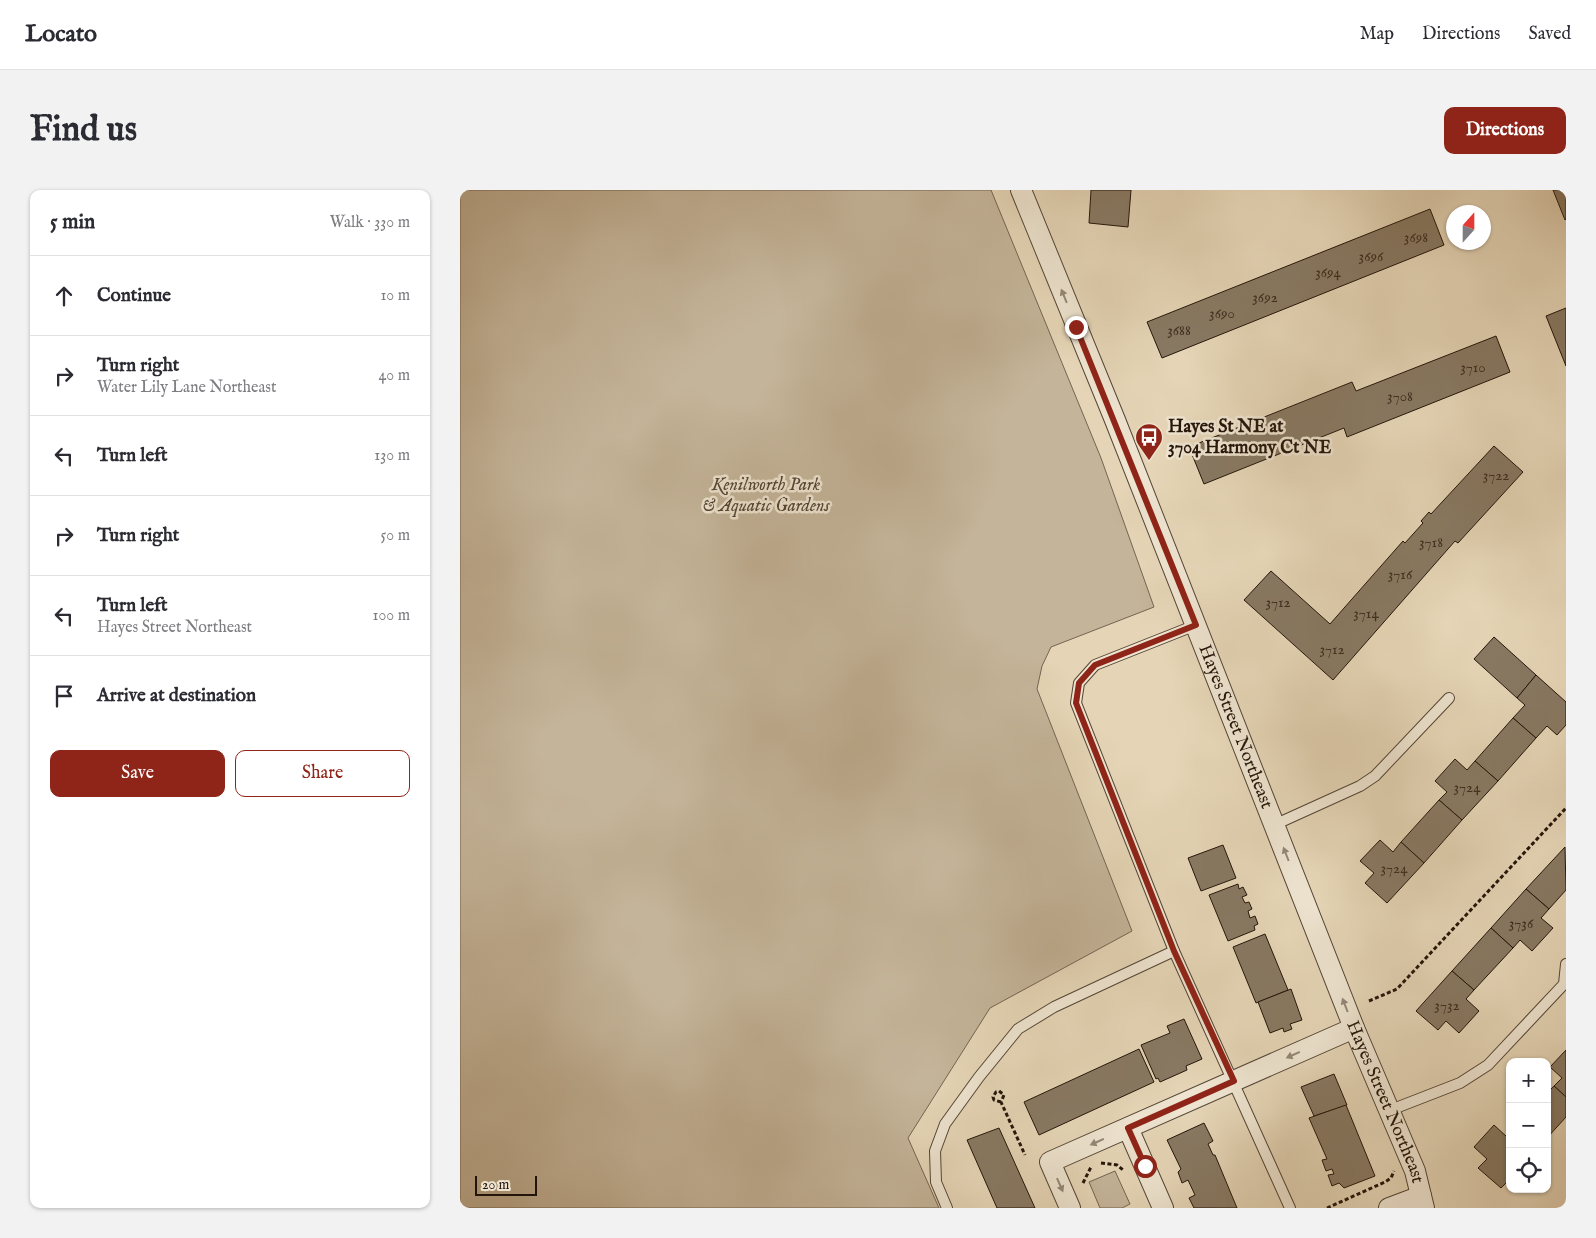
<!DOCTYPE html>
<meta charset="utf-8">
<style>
:root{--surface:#fff;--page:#f2f2f3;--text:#2b2b33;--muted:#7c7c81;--line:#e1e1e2;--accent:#8f2418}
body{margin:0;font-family:"IM FELL English",serif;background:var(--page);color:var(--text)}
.controls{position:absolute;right:15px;bottom:15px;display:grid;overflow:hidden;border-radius:10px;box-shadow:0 1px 4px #0004}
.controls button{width:45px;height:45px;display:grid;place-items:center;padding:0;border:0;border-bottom:1px solid var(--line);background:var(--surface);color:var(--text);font:25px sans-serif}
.compass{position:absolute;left:986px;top:15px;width:45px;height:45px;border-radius:50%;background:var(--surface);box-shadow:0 1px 4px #0004;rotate:21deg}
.scale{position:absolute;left:15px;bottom:12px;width:62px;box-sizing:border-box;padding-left:5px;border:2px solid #24150a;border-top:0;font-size:14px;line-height:18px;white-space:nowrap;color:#24150a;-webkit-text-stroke:4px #eee4d0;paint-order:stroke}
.stop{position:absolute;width:15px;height:15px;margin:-11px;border:4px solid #8f2418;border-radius:50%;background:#fff}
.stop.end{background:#8f2418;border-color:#fff;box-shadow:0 1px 5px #0008}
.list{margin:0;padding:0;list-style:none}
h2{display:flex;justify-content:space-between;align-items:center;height:65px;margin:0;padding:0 20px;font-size:21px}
h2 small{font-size:16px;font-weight:400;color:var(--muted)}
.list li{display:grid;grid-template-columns:32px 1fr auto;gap:15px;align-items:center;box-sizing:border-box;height:80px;padding:0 20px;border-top:1px solid var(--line)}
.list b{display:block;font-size:19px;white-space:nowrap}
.list p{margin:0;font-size:16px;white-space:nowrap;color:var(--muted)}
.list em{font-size:16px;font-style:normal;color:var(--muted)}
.actions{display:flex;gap:10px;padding:15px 20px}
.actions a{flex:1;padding:11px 0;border:1px solid var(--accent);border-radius:10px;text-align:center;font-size:18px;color:var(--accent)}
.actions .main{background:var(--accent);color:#fff}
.icon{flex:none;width:28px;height:28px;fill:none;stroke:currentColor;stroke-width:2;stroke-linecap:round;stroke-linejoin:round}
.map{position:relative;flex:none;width:1106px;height:1018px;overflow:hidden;border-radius:10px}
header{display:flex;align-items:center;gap:30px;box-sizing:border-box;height:70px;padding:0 25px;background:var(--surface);border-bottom:1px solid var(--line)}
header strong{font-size:24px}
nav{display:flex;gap:28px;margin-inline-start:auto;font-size:18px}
.intro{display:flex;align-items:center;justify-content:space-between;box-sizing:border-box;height:120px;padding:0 30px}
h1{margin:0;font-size:35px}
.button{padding:12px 22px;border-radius:10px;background:var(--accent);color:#fff;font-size:18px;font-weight:700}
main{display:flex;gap:30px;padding:0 30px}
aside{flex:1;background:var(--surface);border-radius:10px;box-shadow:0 1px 4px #0004}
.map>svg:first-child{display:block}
.green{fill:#c4b499;stroke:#746452}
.building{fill:#887963;stroke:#24150a}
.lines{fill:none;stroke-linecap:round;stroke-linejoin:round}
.service-casing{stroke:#544535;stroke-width:12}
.minor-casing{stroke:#544535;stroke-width:22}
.path{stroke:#24150a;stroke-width:3;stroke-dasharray:4 2.5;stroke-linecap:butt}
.service{stroke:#eee4d0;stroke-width:10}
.minor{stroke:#eee4d0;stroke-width:20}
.oneway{fill:#938777}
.route{stroke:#8f2418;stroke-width:6}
.labels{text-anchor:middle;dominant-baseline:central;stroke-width:5;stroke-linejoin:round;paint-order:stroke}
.number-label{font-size:15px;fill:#3d2e20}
.poi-label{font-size:18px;font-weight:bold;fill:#24150a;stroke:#eee4d0;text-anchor:start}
.park-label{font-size:18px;font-style:italic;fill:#544535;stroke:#eee4d0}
.street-label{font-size:18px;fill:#24150a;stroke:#eee4d0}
</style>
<header>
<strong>Locato</strong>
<nav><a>Map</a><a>Directions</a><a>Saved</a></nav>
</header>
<div class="intro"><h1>Find us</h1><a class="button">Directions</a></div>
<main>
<aside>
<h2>5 min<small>Walk · 330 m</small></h2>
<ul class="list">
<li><svg class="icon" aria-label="ahead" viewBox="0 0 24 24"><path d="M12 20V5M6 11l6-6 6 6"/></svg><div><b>Continue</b></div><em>10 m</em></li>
<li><svg class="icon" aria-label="right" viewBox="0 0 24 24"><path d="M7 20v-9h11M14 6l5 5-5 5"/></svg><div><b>Turn right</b><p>Water Lily Lane Northeast</p></div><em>40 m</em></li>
<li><svg class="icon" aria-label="left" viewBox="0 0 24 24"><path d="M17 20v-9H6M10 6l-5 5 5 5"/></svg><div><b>Turn left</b></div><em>130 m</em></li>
<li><svg class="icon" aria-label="right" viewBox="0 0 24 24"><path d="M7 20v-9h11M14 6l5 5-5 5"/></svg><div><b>Turn right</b></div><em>50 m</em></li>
<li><svg class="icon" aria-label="left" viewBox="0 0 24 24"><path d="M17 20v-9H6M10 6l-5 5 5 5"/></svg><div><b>Turn left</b><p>Hayes Street Northeast</p></div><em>100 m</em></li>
<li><svg class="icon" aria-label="arrive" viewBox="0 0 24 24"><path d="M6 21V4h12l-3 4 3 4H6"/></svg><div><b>Arrive at destination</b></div></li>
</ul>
<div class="actions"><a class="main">Save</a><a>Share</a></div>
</aside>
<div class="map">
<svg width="1106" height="1018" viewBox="0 0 1106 1018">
<rect width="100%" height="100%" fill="#e5d5b6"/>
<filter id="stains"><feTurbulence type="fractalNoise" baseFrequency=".004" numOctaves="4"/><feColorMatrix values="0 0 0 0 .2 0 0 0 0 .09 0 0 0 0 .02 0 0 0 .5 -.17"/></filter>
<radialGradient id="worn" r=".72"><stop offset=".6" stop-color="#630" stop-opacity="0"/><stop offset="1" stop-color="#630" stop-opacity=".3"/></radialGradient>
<g class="green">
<polygon points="0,0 531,0 641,268 694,417 591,457 582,476 577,499 672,741 530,818 448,948 479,1018 0,1018"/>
<polygon points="655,981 670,1014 662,1018 640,1018 629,992"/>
</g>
<g class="building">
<polygon points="631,0 671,0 668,37 629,33"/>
<polygon points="1093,0 1106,0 1106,29 1105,30"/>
<polygon points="970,19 984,55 702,168 687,132"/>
<polygon points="1106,118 1106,176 1086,126"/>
<polygon points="1036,146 1050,182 887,247 884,238 744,294 729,257 892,192 896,201"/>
<polygon points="1034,256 1063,282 998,353 995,351 873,490 784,410 811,381 870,434 943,351 945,353 963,333 961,331 969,322 971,324"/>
<polygon points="1034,447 1076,485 1057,508 1014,469"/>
<polygon points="1076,485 1106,512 1106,535 1097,545 1087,536 1076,548 1053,528 1065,515 1057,508"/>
<polygon points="1053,528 1076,548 1038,591 1015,571"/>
<polygon points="995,569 1007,580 1015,571 1038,591 1002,630 979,610 987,602 975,591"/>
<polygon points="979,610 1002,630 964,673 941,652"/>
<polygon points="920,650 933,662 941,652 964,673 927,713 905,693 914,683 900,671"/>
<polygon points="763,655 776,688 741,701 728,668"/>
<polygon points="1105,657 1106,700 1089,719 1066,699"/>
<polygon points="778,694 779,699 783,697 787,705 782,707 785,713 789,712 792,719 788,721 790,728 795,726 798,734 794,736 795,740 768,751 749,705"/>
<polygon points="1066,699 1089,719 1081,728 1093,738 1072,761 1060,750 1053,758 1031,738"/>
<polygon points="1031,738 1053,758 1014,800 992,781"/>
<polygon points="805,744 828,800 796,813 773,757"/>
<polygon points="992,781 1014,800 1006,809 1019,821 999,843 986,831 978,840 956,821"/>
<polygon points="831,799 842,830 830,834 832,839 824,842 823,838 810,843 798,812"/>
<polygon points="724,829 742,869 726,876 727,880 700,892 698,888 696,889 681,855 710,843 707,836"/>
<polygon points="679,859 694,892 579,945 564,912"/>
<polygon points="1106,860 1106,907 1094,896 1102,888 1090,877"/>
<polygon points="874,884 887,915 854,926 841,897"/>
<polygon points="1094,896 1106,907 1106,927 1087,948 1087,903"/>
<polygon points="886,915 915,986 884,998 879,993 872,996 868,985 874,984 872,979 866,981 862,970 867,969 849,928"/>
<polygon points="744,933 753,951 748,954 753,965 755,965 777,1018 734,1018 729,1008 735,1005 728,990 722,993 718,982 721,979 707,950"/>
<polygon points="1034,935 1047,947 1050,944 1050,989 1041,998 1018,978 1027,969 1014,957"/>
<polygon points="539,938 575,1018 537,1018 507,950"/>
</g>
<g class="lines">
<g class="service-casing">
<g id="service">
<polyline points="736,435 635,475 619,493 616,513 714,761 830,1018"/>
<polyline points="814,635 900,596 915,586 989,508"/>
<polyline points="928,921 1000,893 1028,875 1104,794 1106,774"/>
<polyline points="487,1018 476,992 475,961 485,934 519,887 558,839 594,817 714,761"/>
</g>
</g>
<g class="minor-casing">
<g id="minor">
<path id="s1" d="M561 0 655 230 894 838 955 981 964 1018"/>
<polyline points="668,938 703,1018"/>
<polyline points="610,1018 590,972 894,838"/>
<polyline points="929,1018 961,1006"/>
</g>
</g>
<g class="path">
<polyline points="909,811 937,799 1106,618"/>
<polyline points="541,912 534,910 533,907 536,902 539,901 544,905 541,912 565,965"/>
<polyline points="641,973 657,975 663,980"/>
<polyline points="623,993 631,977"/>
<polyline points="867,1018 925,992 931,988 934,981"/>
</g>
<use href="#service" class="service"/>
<use href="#minor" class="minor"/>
</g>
<defs><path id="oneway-solid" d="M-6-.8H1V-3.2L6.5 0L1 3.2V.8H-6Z" transform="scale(1.25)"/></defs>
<g class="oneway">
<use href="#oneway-solid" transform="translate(604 106) rotate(-112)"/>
<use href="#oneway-solid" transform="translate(826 664) rotate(-111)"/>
<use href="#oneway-solid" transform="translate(885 815) rotate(-111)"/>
<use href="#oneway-solid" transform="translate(833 865) rotate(156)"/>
<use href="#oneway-solid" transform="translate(637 952) rotate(156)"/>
<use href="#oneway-solid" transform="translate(600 995) rotate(66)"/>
</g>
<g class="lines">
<polyline class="route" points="616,137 736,435 635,475 619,493 616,513 714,761 774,891 668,938 685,976"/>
</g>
<defs>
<g id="bus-pin" transform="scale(1.4375)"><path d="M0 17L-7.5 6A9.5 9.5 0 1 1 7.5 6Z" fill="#8f2418" stroke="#eee4d0"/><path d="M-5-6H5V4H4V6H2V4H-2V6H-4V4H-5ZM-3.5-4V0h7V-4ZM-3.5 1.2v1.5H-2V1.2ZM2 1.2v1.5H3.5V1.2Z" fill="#fff"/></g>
</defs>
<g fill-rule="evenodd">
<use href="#bus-pin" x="689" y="247"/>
</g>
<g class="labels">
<g class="number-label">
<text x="956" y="47">3698</text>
<text x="911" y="66">3696</text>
<text x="868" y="82">3694</text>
<text x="805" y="107">3692</text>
<text x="762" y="123">3690</text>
<text x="719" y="140">3688</text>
<text x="1013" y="177">3710</text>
<text x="940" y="206">3708</text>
<text x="1036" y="285">3722</text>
<text x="971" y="352">3718</text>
<text x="940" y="384">3716</text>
<text x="818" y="412">3712</text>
<text x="906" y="423">3714</text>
<text x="872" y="459">3712</text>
<text x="1007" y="597">3724</text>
<text x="934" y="678">3724</text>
<text x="1061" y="733">3736</text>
<text x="987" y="815">3732</text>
</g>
<g class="poi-label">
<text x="708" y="237">Hayes St NE at<tspan x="708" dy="21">3704 Harmony Ct NE</tspan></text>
</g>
<g class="park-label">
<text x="306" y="295">Kenilworth Park<tspan x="306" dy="21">&amp; Aquatic Gardens</tspan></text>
</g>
<g class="street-label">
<text stroke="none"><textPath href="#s1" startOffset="578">Hayes Street Northeast</textPath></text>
<text stroke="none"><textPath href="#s1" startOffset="982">Hayes Street Northeast</textPath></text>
</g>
</g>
<rect width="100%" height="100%" filter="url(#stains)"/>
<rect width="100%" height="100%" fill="url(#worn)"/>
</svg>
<div class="controls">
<button>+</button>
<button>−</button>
<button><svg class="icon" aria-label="locate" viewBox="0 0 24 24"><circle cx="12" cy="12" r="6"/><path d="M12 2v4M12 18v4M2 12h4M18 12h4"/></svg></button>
</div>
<svg class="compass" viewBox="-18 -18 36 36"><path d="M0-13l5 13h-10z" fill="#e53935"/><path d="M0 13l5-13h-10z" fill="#7c7c81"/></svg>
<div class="scale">20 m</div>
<div class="stop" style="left:685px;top:976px"></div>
<div class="stop end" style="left:616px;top:137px"></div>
</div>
</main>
